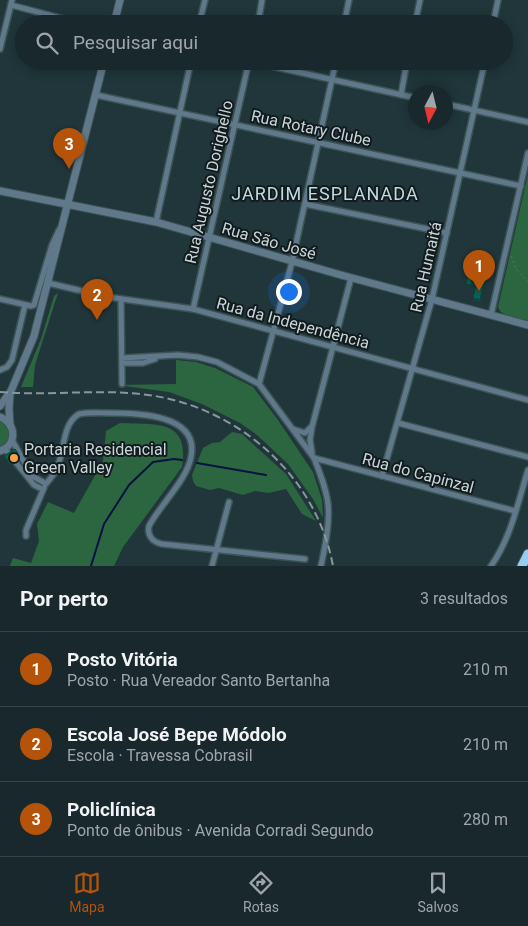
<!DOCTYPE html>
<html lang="pt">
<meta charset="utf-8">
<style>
:root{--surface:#18282c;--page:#213034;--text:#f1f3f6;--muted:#9fa6a9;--line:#364448;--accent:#b45309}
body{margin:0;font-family:Roboto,sans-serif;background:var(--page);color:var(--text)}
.compass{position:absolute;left:408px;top:85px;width:45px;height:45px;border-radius:50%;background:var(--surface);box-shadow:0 2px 12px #0003;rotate:187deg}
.you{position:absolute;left:288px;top:291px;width:18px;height:18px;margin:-12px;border:4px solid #fff;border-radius:50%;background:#1a73e8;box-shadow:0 0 0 8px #1a73e833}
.badge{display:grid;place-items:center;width:32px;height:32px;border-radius:50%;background:var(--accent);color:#fff;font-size:16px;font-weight:700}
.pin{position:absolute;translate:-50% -41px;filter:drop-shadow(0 1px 2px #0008)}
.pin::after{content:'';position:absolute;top:26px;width:18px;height:15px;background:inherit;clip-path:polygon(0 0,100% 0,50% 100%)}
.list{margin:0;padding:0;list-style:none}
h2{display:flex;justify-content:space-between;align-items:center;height:65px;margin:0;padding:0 20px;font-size:21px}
h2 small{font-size:16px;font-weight:400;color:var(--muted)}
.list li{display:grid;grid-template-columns:32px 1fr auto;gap:15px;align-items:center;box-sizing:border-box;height:75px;padding:0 20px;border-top:1px solid var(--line)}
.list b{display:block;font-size:19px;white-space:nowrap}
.list p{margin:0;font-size:16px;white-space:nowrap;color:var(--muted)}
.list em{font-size:16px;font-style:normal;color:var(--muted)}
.icon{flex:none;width:28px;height:28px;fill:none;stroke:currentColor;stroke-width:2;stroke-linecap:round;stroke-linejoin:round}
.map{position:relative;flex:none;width:528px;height:566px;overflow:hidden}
.search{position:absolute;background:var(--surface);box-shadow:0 2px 12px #0003;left:15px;right:15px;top:15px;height:55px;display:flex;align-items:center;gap:12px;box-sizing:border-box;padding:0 18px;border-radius:28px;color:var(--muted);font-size:19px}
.sheet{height:290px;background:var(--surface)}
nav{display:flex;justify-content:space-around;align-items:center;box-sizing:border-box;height:70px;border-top:1px solid var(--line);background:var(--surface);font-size:14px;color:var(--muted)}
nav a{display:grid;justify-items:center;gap:2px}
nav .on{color:var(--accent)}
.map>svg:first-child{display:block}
.green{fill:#2c6640}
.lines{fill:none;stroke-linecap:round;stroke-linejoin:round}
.stream{stroke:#091141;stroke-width:2}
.minor-casing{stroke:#3e5356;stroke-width:8}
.tertiary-casing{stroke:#3e5356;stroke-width:9}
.trunk-casing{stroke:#3e5356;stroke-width:11}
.path{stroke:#5b6d71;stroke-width:1;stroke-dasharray:2.5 2.5;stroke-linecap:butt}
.minor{stroke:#5f798b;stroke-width:5}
.tertiary{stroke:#5f798b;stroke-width:7}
.trunk{stroke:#98ccf2;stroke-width:9}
.rail{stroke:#87989b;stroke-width:2;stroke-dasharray:8 4;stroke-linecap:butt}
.wall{fill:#0e5148}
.shaded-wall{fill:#0b423b}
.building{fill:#105e54;stroke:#0b423b}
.poi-dot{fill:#f5a346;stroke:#121b1d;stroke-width:2}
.labels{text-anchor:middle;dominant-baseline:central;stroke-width:4;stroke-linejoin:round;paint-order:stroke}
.street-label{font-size:16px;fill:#c9d6d8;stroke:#121b1d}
.poi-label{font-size:16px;fill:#c9d6d8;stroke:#121b1d;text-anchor:start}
.neighbourhood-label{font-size:18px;letter-spacing:1px;fill:#c0dadf;stroke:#121b1d}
</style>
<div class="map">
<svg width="528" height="566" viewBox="0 0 528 566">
<rect width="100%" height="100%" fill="#20363a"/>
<g class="green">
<path d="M528 174V321C518 318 501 317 498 307Z"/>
<polygon points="58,293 35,365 33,387 21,387 41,339 54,296"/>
<polygon points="176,360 196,362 215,368 253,387 278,420 313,472 322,500 323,518 313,499 288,464 257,435 240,423 202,404 169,392 117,385 176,384"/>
<path d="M0 421C12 427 12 441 0 447Z"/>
<path d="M120 423C155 425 190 418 182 467L123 547 114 566H10L13 558 31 563 39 541 37 524 48 502 74 513 103 461 106 431Z"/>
<polygon points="232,432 242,434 286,474 316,521 302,514 286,489 269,493 255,491 243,495 219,488 210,490 196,486 193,481 192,475 203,448 212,443 220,442"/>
</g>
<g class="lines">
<g class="stream">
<polyline points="197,463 266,475"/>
<polyline points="91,566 104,524 129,485 153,462 174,459 182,460"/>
</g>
<g class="minor-casing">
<g id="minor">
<polyline points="11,5 83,24"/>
<polyline points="199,24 205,0"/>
<polyline points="258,24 262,0"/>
<polyline points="344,24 349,0"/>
<polyline points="415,24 420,0"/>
<polyline points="493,24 498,0"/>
<polyline points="0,49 12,0"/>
<polyline points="248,61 416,98"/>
<polyline points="96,95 521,186"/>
<polyline points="401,95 407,61"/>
<polyline points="446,104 528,122"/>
<polyline points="305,204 447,233"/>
<polyline points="156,222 191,61"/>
<polyline points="48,283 108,297 193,309 528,400"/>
<polyline points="0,299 31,306 34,305 52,245 59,230"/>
<polyline points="121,299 122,384"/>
<polyline points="193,309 249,61"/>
<polyline points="491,315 528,153"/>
<path d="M122 358 178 355 198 357 217 362 259 384 314 458C320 473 326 488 328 504 330 525 325 546 321 566"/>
<polyline points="122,363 143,363 155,359"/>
<polyline points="0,370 7,367 12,360 25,305"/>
<polyline points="259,384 292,262 336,61"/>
<polyline points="398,423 528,457"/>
<polyline points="293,429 305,433 311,427"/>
<polyline points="12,440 32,476 43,482"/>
<polyline points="5,449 34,485 40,488"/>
<polyline points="312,452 310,440 312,427 351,278"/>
<polyline points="314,458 515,511"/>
<polyline points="382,476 432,299 485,61"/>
<path d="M45 485C50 479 56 473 58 465 65 449 62 424 79 414 89 412 99 413 109 413 137 413 200 414 191 457 187 480 160 505 149 526 147 535 152 542 162 544L305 559"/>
<polyline points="26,536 26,530 44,488"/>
<polyline points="212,566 229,502"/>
<path d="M491 566C511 538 518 502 528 470"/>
</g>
</g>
<g class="tertiary-casing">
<g id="tertiary">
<polyline points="114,24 120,0"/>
<polyline points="0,191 156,222 341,275 528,325"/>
<polyline points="0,406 11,391 34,336 104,61"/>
<path d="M0 417C17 424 17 445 0 451"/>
<polyline points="10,425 9,409 10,394"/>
</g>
</g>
<g class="trunk-casing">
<polyline id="trunk" points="522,566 528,554"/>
</g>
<polyline class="path" points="511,256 516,269 528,282"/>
<use href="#minor" class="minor"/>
<use href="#tertiary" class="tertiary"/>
<use href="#trunk" class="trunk"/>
<path class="rail" d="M0 392C47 396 95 389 140 394 233 403 316 473 333 566"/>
</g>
<g class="wall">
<polygon points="484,282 485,284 481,302 474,300 473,298"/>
<polygon points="15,449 20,457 9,464 4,456"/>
</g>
<g class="shaded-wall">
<polygon points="472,279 474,281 473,287 471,285"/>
<polygon points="484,282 485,284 481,302 480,300"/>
</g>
<g class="building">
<polygon points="467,278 472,279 471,285 466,284"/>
<polygon points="477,281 484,282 480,300 473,298"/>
<polygon points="15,449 18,453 7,460 4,456"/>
</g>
<circle class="poi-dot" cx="14" cy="458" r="5"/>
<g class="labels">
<g class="street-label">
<text transform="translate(311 128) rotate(12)">Rua Rotary Clube</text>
<text transform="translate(209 182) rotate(-77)">Rua Augusto Dorighello</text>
<text transform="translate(269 241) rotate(16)">Rua São José</text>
<text transform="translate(426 267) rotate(-77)">Rua Humaitá</text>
<text transform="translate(293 323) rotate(15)">Rua da Independência</text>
<text transform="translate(418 473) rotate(15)">Rua do Capinzal</text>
</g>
<g class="poi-label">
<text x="24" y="449">Portaria Residencial<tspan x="24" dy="18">Green Valley</tspan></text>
</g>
<g class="neighbourhood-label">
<text x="325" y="193">JARDIM ESPLANADA</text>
</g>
</g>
</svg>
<svg class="compass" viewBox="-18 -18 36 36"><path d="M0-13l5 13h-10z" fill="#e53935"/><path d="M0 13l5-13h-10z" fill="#9fa6a9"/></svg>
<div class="you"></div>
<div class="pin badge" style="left:479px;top:291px">1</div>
<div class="pin badge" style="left:97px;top:320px">2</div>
<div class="pin badge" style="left:69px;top:169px">3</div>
<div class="search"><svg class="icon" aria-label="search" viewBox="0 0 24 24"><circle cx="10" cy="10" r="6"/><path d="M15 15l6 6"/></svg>Pesquisar aqui</div>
</div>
<section class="sheet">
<h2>Por perto<small>3 resultados</small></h2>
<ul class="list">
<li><span class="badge">1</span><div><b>Posto Vitória</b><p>Posto · Rua Vereador Santo Bertanha</p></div><em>210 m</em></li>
<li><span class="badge">2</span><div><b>Escola José Bepe Módolo</b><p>Escola · Travessa Cobrasil</p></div><em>210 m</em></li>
<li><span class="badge">3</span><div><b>Policlínica</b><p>Ponto de ônibus · Avenida Corradi Segundo</p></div><em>280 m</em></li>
</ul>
</section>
<nav>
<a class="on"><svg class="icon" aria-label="map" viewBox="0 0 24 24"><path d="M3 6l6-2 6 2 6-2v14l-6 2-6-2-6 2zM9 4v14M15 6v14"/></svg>Mapa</a>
<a><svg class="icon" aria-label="directions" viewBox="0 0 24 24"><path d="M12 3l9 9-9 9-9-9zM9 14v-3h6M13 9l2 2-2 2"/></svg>Rotas</a>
<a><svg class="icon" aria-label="saved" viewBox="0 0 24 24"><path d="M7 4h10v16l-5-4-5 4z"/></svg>Salvos</a>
</nav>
